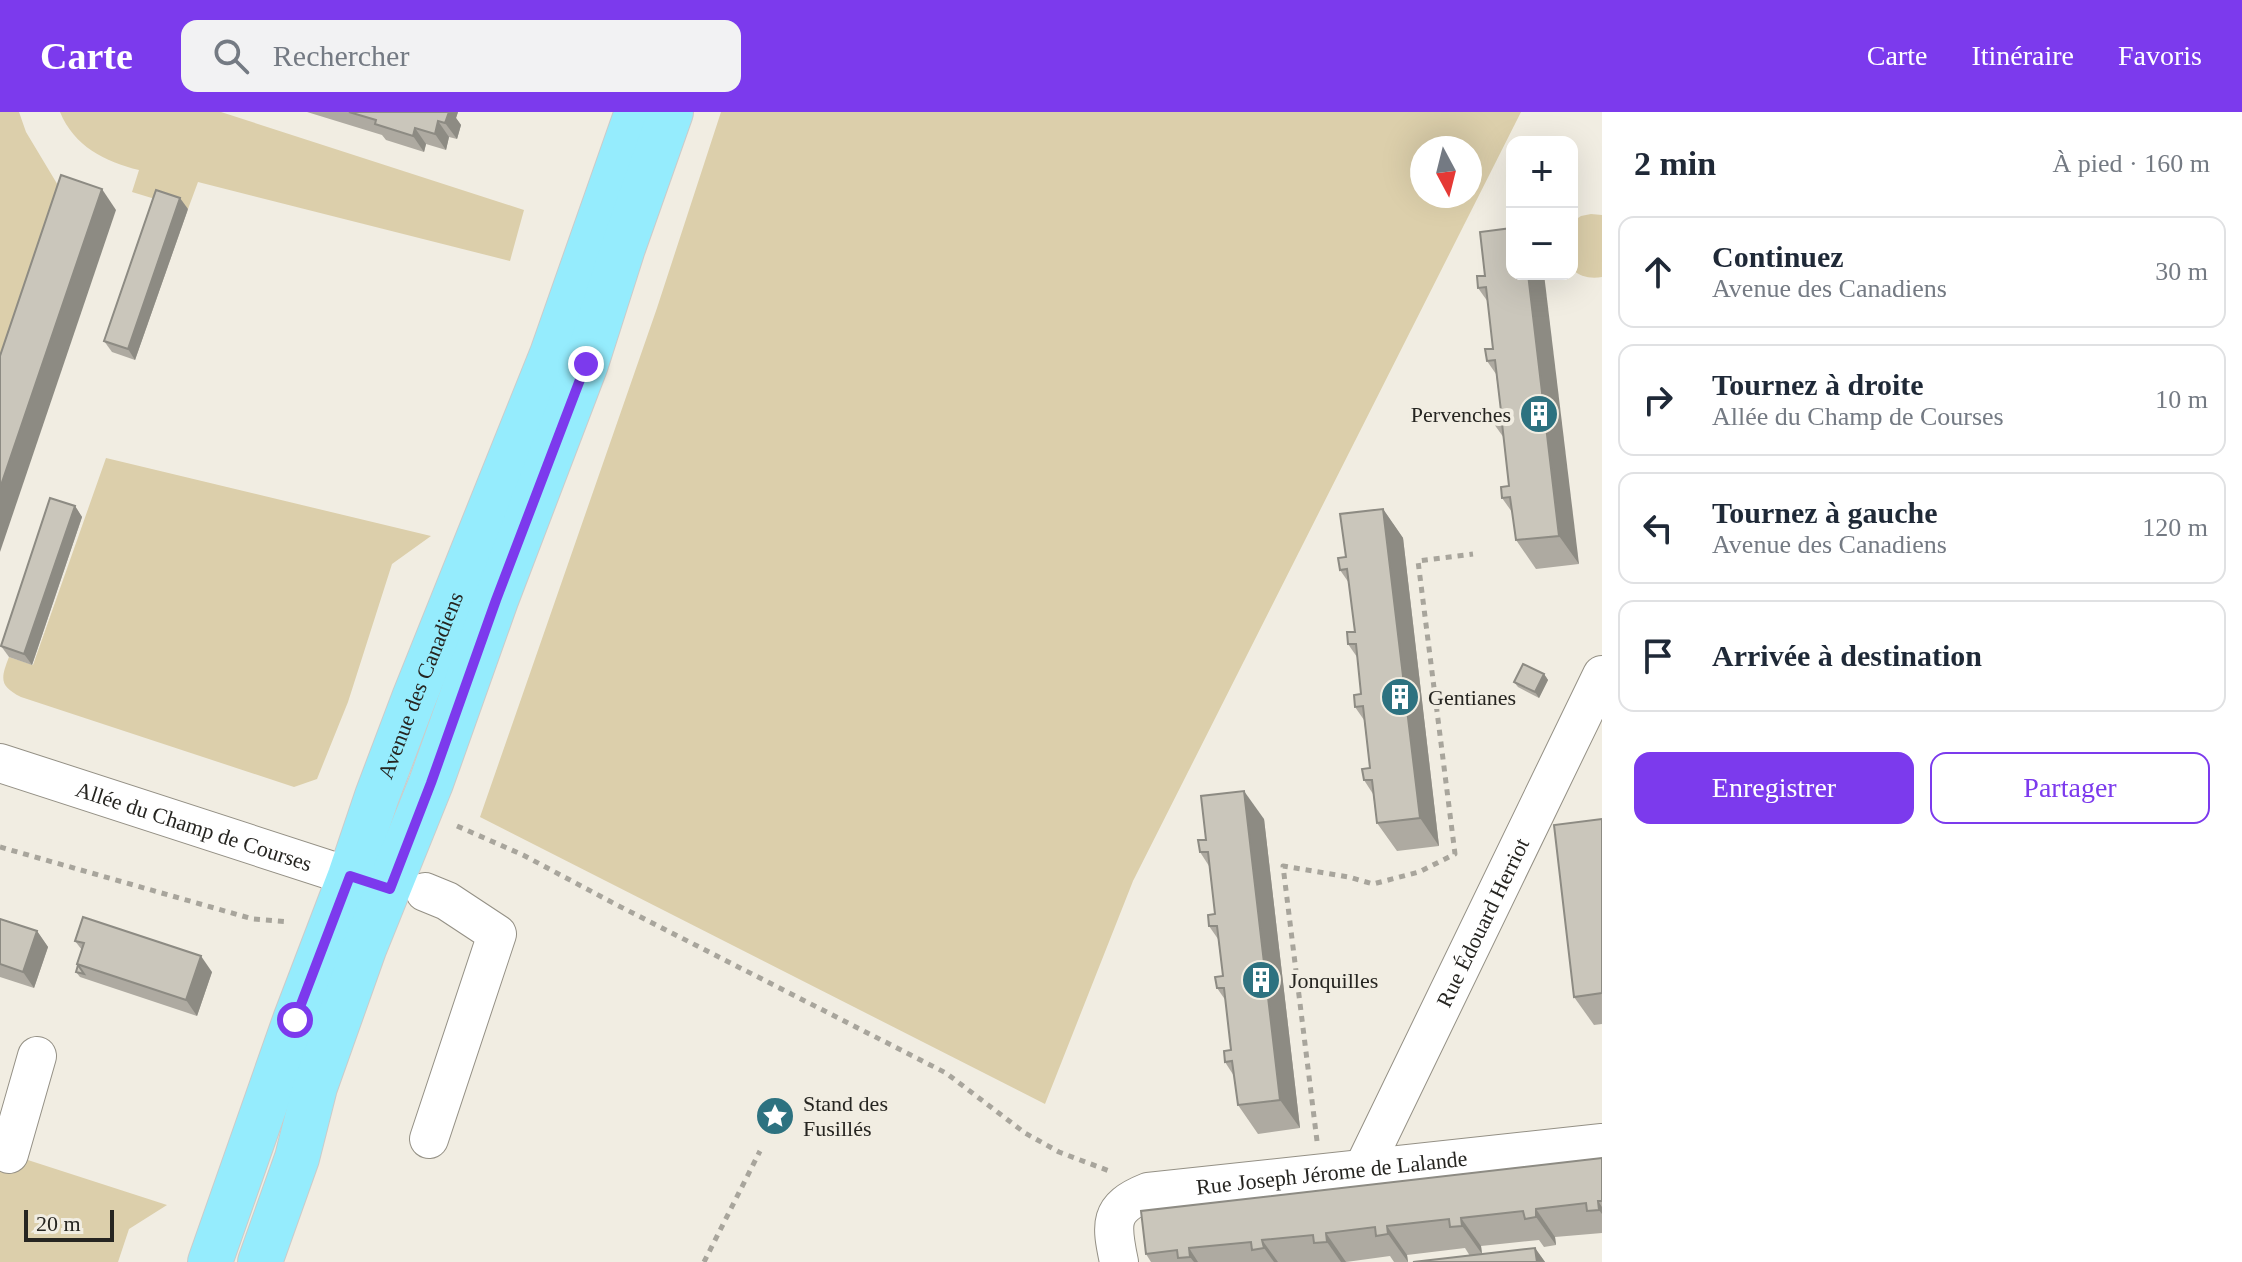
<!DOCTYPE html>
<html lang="fr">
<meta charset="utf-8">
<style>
:root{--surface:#fff;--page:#f2f2f3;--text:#1f2937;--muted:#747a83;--line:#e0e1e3;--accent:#7c3aed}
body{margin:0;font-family:Georgia,serif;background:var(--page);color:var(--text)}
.controls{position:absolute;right:24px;top:24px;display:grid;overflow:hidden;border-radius:16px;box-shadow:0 8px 32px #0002}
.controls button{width:72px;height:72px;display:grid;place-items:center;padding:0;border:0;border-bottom:2px solid var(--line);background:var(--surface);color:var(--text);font:40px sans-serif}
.compass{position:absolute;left:1410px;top:24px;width:72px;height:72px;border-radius:50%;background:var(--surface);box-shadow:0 8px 32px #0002;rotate:173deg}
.scale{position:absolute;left:24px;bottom:20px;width:90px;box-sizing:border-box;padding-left:8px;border:4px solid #262521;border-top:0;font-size:22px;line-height:28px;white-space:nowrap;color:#262521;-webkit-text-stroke:6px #f1ede2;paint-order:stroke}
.stop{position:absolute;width:24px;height:24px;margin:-18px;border:6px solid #7c3aed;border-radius:50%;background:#fff}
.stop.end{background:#7c3aed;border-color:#fff;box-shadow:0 2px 8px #0008}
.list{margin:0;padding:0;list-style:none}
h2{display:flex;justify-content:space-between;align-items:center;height:104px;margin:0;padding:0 32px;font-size:34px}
h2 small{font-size:26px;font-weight:400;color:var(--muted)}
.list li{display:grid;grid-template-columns:52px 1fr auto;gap:24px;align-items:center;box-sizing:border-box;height:112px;margin:0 16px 16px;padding:0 16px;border:2px solid var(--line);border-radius:16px}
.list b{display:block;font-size:30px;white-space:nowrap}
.list p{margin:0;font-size:26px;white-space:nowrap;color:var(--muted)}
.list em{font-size:26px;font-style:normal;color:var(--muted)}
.actions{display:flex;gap:16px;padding:24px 32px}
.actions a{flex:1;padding:18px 0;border:2px solid var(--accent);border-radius:16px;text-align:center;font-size:28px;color:var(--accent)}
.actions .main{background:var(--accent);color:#fff}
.icon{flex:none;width:44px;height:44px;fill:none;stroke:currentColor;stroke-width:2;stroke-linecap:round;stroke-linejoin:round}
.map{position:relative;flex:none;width:1602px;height:1150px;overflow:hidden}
header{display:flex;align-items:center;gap:48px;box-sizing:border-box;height:112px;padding:0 40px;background:var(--accent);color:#fff}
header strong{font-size:38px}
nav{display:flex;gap:44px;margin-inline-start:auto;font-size:28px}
.search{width:560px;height:72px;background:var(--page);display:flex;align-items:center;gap:20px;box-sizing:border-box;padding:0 28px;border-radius:16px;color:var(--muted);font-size:30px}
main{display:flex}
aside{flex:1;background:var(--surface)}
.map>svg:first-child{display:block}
.green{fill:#dccfab;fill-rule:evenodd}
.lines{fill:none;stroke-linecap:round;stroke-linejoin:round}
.minor-casing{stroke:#949085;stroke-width:40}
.major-casing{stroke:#cbcbca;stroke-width:46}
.path{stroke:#a8a59c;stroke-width:5;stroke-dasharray:6 6;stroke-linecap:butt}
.minor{stroke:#fff;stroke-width:38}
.major{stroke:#95ecfd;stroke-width:44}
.wall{fill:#aeaaa1}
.shaded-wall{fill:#8d8b83}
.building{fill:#cac6bb;stroke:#8d8b83;stroke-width:2}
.route{stroke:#7c3aed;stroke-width:10}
.labels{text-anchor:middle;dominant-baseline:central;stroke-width:8;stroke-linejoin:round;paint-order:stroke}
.poi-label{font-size:22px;fill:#262521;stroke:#f1ede2;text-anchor:start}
.street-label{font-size:22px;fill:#262521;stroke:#f1ede2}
</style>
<header>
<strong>Carte</strong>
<div class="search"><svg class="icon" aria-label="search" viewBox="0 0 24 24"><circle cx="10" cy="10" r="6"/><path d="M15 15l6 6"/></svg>Rechercher</div>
<nav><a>Carte</a><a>Itinéraire</a><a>Favoris</a></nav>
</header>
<main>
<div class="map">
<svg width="1602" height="1150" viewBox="0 0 1602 1150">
<rect width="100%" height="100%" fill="#f1ede2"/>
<g class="green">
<polygon points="0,0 19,0 26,20 62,80 0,308"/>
<path d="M60 0H221L524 98 510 149 198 70 188 97 132 80 139 58C105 50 74 34 60 0Z"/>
<path d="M721 0H1521L1133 769 1045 992 480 705 657 196ZM1422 36H1470V84H1422Z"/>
<path d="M1591 102 1602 103V165C1591 167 1580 165 1572 157V110L1581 104Z"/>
<path d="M106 346 431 424 392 452 348 590 317 667 294 675 21 585C0 574 0 568 9 545L33 553Z"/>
<polygon points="0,1039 167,1093 129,1117 118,1150 0,1150"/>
</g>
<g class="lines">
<g class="minor-casing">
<g id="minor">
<path id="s1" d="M0 651 376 773"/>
<polyline points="425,780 447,789 497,822 429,1027"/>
<polyline points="9,1042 37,944"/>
<path id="s2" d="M1363 1057 1602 563"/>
<path id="s3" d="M1119 1150C1111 1112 1108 1096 1148 1080L1602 1031"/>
</g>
</g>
<g class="major-casing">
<g id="major">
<path id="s4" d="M210 1150 295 908 350 764 377 684 414 586 552 242 637 0"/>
<polyline points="260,1150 297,1046 315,975 364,837 431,671 496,488 586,252 623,136 671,0"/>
</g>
</g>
<g class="path">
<polyline points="457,714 523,743 617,793 946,961 1025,1021 1059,1040 1112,1060"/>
<polyline points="0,735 253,807 289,810"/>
<polyline points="1317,1029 1283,754 1349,765 1373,772 1419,760 1455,742 1418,449 1473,442"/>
<polyline points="704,1150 760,1039"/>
</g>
<use href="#minor" class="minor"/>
<use href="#major" class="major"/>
</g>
<g class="wall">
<polygon points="307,0 458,0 456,6 461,13 457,27 449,25 446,38 426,32 424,40 386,28 382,23"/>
<polygon points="188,97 135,248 112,240 104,229"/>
<polygon points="1485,164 1579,452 1536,457 1516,428 1512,400 1502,386 1509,374 1504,326 1494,312 1501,299 1496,262 1487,249 1493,237 1488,190 1478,176"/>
<polygon points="75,394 82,405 32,553 9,545 1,534"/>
<polygon points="1383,397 1403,426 1439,734 1397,739 1377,711 1373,682 1364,668 1370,656 1364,608 1355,595 1361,582 1357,545 1348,532 1355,520 1349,471 1340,458 1346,445"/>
<polygon points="1544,562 1548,568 1539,586 1518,575 1514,570"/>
<polygon points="1264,707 1300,1016 1258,1022 1238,993 1234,964 1225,950 1231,938 1226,889 1217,876 1223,864 1218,827 1209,814 1215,802 1209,754 1200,740 1206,728"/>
<polygon points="1602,707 1602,912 1594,913 1574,885"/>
<polygon points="0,807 37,819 48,835 34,876 0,865"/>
<polygon points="75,829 212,860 197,904 80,865 76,860 82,838"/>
<polygon points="1602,1046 1602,1121 1555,1125 1556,1133 1544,1135 1539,1128 1481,1134 1482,1142 1535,1136 1545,1150 1413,1150 1470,1144 1465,1136 1407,1143 1408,1150 1394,1150 1390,1144 1346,1150 1151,1150 1146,1142"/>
</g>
<g class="shaded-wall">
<polygon points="446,0 458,0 456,6 461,13 457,27 445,11"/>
<polygon points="438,9 449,25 446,38 435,22"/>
<polygon points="415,16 426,32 424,40 413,24"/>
<polygon points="102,77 116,98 0,440 0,376"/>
<polygon points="180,86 188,97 135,248 128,237"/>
<polygon points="1528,162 1544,162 1579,452 1559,424"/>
<polygon points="75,394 82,405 32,553 24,542"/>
<polygon points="1383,397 1403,426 1439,734 1420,706"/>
<polygon points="1544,562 1548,568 1539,586 1535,580"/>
<polygon points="1244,679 1264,707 1300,1016 1280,988"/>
<polygon points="37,819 48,835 34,876 23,860"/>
<polygon points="201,844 212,860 197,904 186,888"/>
<polygon points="1598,1089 1602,1095 1602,1102 1599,1098"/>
<polygon points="1536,1097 1555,1125 1556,1133 1536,1105"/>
<polygon points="1461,1106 1481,1134 1482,1142 1462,1114"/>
<polygon points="1387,1114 1407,1143 1408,1150 1388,1122"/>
<polygon points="1326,1121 1346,1150 1341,1150 1327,1130"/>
<polygon points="1262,1128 1278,1150 1274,1150 1264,1136"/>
<polygon points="1189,1136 1198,1150 1194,1150 1190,1145"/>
<polygon points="1535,1136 1545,1150 1537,1150"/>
</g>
<g class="building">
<polygon points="349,0 449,0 445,11 438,9 435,22 415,16 413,24 375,12 376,8"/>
<polygon points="61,63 102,77 0,376 0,244"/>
<polygon points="156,78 180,86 128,237 104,229"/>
<polygon points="1512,116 1512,162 1528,162 1559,424 1516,428 1510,385 1502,386 1501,375 1509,374 1502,311 1494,312 1492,300 1501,299 1495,248 1487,249 1485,237 1493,237 1486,175 1478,176 1477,164 1485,164 1480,120"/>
<polygon points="50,386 75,394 24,542 1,534"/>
<polygon points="1383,397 1420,706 1377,711 1372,668 1364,668 1362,657 1370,656 1363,594 1355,595 1354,583 1361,582 1356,532 1348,532 1347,520 1355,520 1347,457 1340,458 1338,446 1346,445 1340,402"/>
<polygon points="1523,552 1544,562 1535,580 1514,570"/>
<polygon points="1244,679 1280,988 1238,993 1232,949 1225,950 1224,939 1231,938 1224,876 1217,876 1215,865 1223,864 1217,814 1209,814 1208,803 1215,802 1208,740 1200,740 1198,728 1206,728 1201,684"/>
<polygon points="1602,707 1602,881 1574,885 1554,713"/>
<polygon points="83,805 201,844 186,888 77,852 84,831 75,829"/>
<polygon points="0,807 37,819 23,860 0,852"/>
<polygon points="78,853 84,862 76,860"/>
<polygon points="1602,1046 1602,1089 1598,1089 1599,1098 1587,1099 1586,1091 1536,1097 1536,1105 1525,1107 1523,1099 1461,1106 1462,1114 1450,1115 1449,1107 1387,1114 1388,1122 1376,1124 1375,1115 1326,1121 1327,1130 1314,1131 1313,1123 1262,1128 1264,1136 1252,1138 1251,1130 1189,1136 1190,1145 1178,1146 1177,1138 1146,1142 1141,1099"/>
<polygon points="1535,1136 1537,1150 1413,1150"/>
</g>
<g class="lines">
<polyline class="route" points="295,908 350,764 390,777 431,671 496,488 586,252"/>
</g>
<defs>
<g id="building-disc" transform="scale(2)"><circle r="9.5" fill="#2d7280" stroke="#f1ede2"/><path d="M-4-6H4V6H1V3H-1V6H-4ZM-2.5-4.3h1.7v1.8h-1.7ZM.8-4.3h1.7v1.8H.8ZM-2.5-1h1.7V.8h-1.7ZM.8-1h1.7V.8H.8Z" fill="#fff"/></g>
<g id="sight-disc" transform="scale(2)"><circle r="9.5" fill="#2d7280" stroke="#f1ede2"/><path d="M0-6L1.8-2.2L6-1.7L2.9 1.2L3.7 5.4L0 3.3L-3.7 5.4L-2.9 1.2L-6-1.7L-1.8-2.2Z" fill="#fff"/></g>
</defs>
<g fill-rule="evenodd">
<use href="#building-disc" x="1539" y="302"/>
<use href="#building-disc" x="1400" y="585"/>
<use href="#building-disc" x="1261" y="868"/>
<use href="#sight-disc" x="775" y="1004"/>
</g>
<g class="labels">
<g class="poi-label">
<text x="1511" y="302" text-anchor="end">Pervenches</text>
<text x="1428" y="585">Gentianes</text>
<text x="1289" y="868">Jonquilles</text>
<text x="803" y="991">Stand des<tspan x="803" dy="25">Fusillés</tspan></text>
</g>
<g class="street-label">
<text stroke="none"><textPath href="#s4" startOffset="614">Avenue des Canadiens</textPath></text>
<text stroke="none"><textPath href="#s1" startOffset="204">Allée du Champ de Courses</textPath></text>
<text stroke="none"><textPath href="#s2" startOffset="274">Rue Édouard Herriot</textPath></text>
<text stroke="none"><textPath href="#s3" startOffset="272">Rue Joseph Jérome de Lalande</textPath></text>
</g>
</g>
</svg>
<div class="controls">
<button>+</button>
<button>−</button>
</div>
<svg class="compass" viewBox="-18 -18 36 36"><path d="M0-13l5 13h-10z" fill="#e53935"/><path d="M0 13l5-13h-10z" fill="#747a83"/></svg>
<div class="scale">20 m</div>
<div class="stop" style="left:295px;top:908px"></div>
<div class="stop end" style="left:586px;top:252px"></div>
</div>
<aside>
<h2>2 min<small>À pied · 160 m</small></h2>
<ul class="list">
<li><svg class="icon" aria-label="ahead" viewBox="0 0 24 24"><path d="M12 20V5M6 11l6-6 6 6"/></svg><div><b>Continuez</b><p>Avenue des Canadiens</p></div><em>30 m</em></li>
<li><svg class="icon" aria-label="right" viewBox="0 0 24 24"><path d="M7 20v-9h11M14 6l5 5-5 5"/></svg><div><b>Tournez à droite</b><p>Allée du Champ de Courses</p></div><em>10 m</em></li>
<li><svg class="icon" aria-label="left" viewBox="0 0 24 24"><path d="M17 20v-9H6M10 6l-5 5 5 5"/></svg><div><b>Tournez à gauche</b><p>Avenue des Canadiens</p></div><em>120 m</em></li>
<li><svg class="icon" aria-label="arrive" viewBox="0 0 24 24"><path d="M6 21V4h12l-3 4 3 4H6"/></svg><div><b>Arrivée à destination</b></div></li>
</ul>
<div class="actions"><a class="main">Enregistrer</a><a>Partager</a></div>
</aside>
</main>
